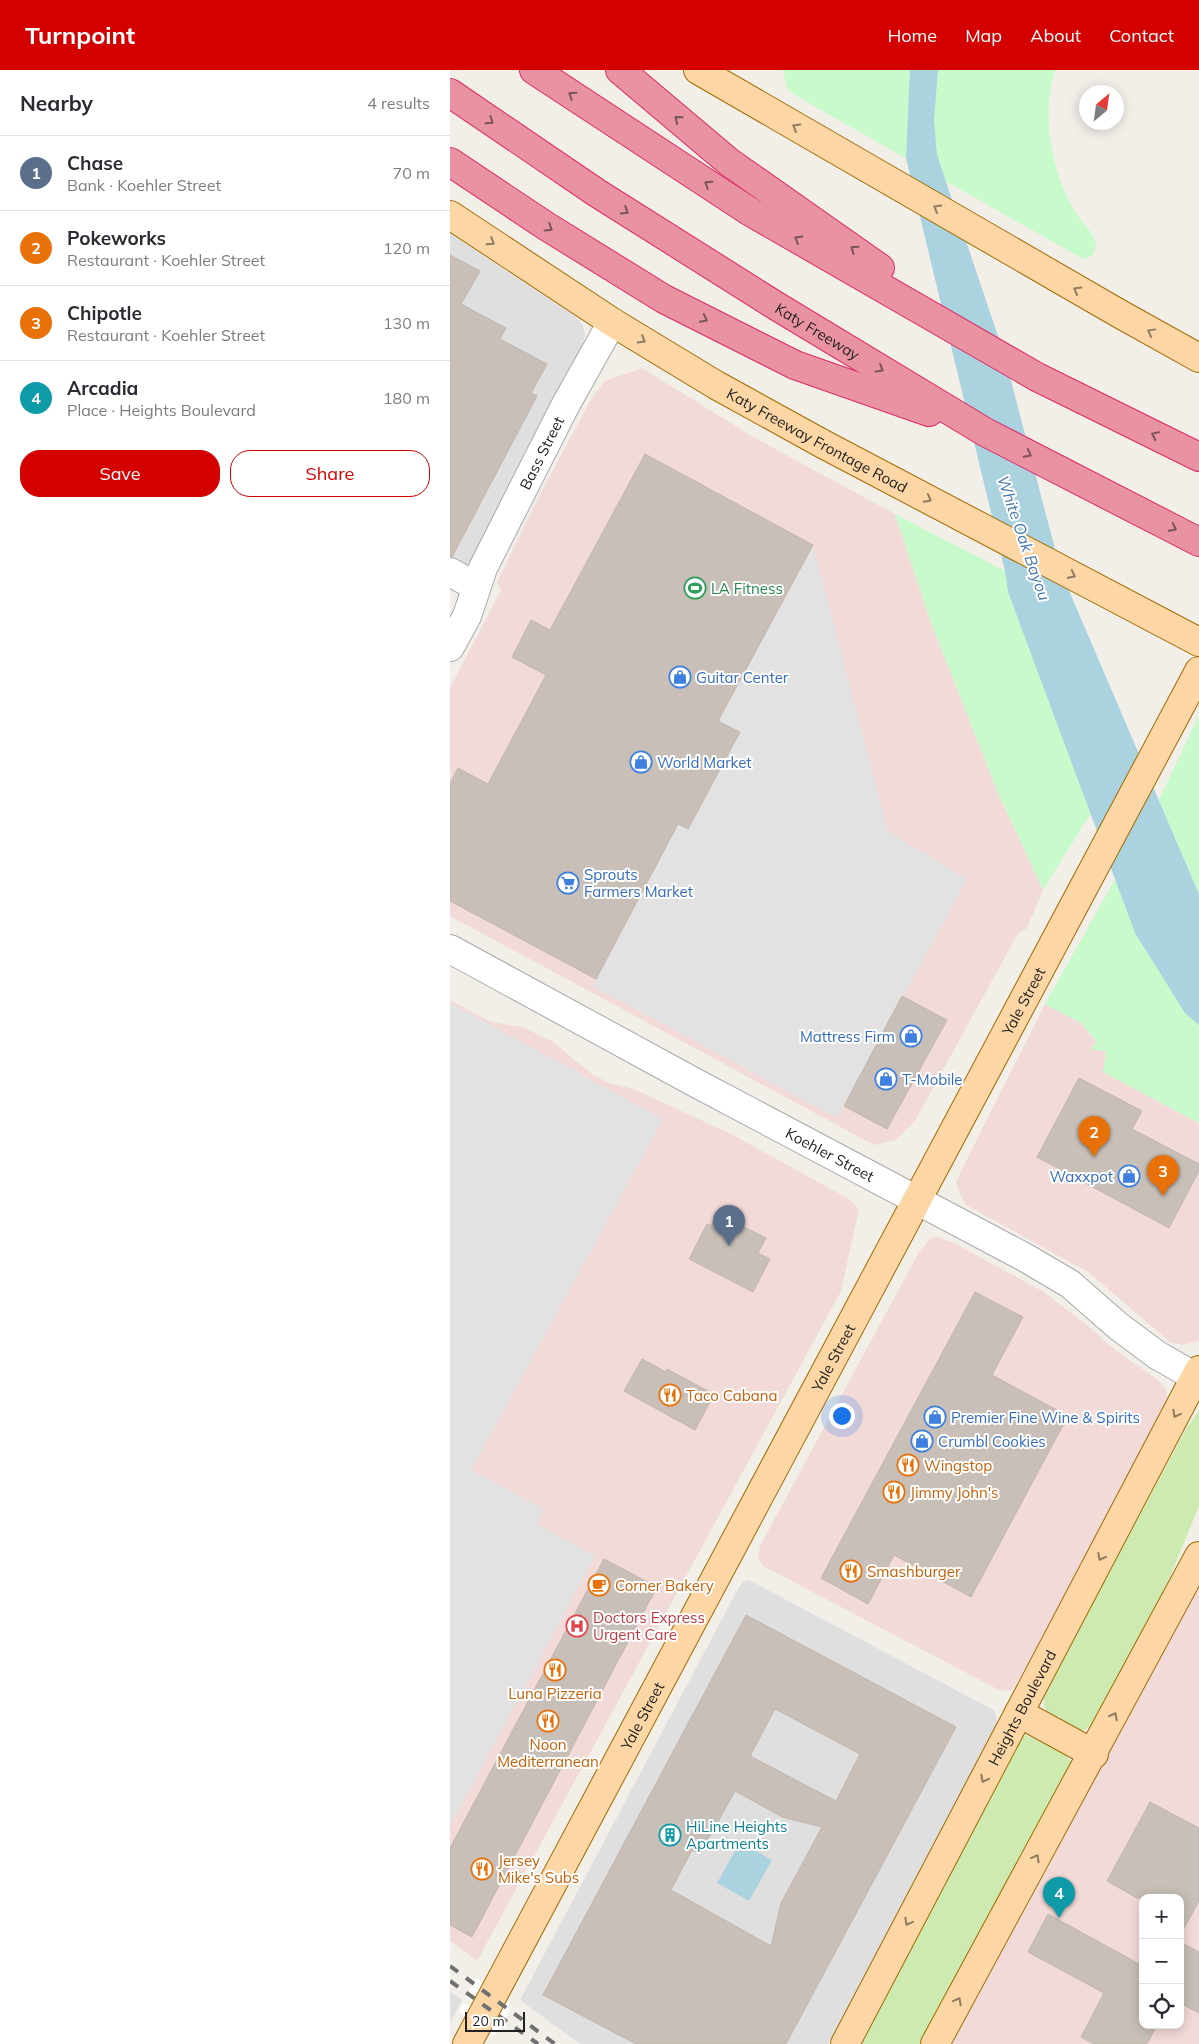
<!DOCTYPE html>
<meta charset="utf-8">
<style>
:root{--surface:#fff;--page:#f2f2f3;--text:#2b2b33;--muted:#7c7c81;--line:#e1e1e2;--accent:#d40000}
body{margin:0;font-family:Mulish,sans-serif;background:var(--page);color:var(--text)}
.controls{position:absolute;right:15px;bottom:15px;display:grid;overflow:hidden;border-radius:10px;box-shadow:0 2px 12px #0003}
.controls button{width:45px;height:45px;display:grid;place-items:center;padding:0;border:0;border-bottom:1px solid var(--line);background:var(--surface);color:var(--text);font:25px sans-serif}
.compass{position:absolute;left:629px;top:15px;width:45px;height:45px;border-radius:50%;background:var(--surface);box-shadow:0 2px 12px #0003;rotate:29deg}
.scale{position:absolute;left:15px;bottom:12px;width:60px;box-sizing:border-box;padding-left:5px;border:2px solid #222;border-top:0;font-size:14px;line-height:18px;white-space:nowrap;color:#222;-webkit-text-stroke:4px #fff;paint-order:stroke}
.you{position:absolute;left:391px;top:1345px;width:18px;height:18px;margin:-12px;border:4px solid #fff;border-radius:50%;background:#1a73e8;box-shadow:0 0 0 8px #1a73e833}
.badge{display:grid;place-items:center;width:32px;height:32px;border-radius:50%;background:var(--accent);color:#fff;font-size:16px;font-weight:700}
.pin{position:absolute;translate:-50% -41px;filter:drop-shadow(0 1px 2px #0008)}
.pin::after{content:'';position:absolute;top:26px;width:18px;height:15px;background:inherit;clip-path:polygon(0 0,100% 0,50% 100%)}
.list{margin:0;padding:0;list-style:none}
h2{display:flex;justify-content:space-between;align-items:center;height:65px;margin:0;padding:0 20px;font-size:21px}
h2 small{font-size:16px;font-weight:400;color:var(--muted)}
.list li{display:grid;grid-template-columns:32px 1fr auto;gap:15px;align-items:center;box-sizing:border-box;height:75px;padding:0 20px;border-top:1px solid var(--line)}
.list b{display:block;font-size:19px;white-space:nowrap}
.list p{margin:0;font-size:16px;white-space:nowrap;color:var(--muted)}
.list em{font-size:16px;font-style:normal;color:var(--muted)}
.actions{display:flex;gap:10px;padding:15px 20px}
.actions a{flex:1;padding:11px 0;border:1px solid var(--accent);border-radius:20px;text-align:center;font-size:18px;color:var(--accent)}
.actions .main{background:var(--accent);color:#fff}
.icon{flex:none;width:28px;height:28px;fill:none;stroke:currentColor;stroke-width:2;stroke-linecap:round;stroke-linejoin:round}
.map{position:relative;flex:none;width:749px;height:1974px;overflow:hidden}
header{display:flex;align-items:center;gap:30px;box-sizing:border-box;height:70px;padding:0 25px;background:var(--accent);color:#fff}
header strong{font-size:24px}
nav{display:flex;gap:28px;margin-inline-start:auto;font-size:18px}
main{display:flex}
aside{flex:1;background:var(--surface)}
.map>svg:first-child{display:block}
.residential{fill:#e0dfdf}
.commercial{fill:#f2dad9;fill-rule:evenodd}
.grass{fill:#cdebb0}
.park{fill:#c8facc}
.parking{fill:#e2e2e2}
.water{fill:#aad3df}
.pier{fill:#fff}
.building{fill:#c7bfb8;stroke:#c4b6ab;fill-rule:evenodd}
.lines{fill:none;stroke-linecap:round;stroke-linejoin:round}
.minor-casing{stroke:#a9a9a9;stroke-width:30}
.major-casing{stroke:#a06b00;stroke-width:30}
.highway-casing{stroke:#dc2a67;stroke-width:30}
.minor{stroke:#fff;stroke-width:28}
.major{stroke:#fcd6a4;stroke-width:28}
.highway{stroke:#e892a2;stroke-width:28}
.rail{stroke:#707070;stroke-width:4;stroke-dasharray:10 10;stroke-linecap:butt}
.oneway{stroke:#7b545c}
.oneway2{stroke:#8f7c63}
.labels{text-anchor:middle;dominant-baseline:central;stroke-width:4;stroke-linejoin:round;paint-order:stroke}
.street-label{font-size:15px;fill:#222;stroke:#fff}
.leisure-label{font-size:15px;fill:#27864d;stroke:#fff;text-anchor:start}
.shop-label{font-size:15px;fill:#366cbe;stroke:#fff;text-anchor:start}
.food-label{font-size:15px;fill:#c56008;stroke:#fff;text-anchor:start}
.health-label{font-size:15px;fill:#be3a42;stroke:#fff;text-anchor:start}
.culture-label{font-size:15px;fill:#0d838f;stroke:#fff;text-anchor:start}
.water-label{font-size:16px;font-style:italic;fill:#4a7aab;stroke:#fff}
</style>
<header>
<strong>Turnpoint</strong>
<nav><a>Home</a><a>Map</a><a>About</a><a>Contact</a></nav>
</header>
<main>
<aside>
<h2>Nearby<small>4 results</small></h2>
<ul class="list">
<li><span class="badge" style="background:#5c6f8a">1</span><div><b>Chase</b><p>Bank · Koehler Street</p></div><em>70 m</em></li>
<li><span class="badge" style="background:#e8710a">2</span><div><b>Pokeworks</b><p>Restaurant · Koehler Street</p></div><em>120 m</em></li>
<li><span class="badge" style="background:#e8710a">3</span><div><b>Chipotle</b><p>Restaurant · Koehler Street</p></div><em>130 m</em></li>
<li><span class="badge" style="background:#0f9aa8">4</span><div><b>Arcadia</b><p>Place · Heights Boulevard</p></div><em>180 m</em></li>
</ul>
<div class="actions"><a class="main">Save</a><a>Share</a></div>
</aside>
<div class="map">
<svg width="749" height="1974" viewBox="0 0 749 1974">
<rect width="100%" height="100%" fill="#f2efe9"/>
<g class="residential">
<polygon points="0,164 125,246 133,256 135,265 132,277 22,490 16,496 0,493"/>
<polygon points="299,1510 538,1637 545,1641 548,1657 378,1974 130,1974 70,1930 289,1517 293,1512"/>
<polygon points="0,1921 12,1930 0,1953"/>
</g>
<g class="commercial">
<polygon points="192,298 305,368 445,444 480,550 548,723 593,820 577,858 567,865 465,1051 446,1070 424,1075 0,846 0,618 51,520 47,512 89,426 143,326 155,311"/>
<polygon points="0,930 41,952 72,957 102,971 143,1005 162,1014 184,1019 281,1064 399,1129 409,1139 391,1221 27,1891 0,1871"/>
<polygon points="595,934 631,953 647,973 640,978 656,981 653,1002 749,1053 749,1271 732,1275 720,1272 638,1202 516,1135 511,1126 506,1113 509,1105"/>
<polygon points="487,1167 504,1173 594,1222 642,1259 660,1276 709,1311 716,1319 718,1330 717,1341 565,1617 560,1621 549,1620 313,1496 308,1488 310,1476 469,1182 481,1168"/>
<path d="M749 1512V1974H502L613 1769ZM693 1828H730V1955H693Z"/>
</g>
<g class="grass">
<polygon points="749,1340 749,1436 719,1509 699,1550 643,1655 634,1660 629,1659 597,1641 594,1637 594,1625 736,1359"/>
<polygon points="576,1665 615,1684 621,1692 620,1697 473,1974 409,1974 573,1666"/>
</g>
<g class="park">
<path d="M333 0H605C591 43 601 99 623 138 629 149 640 159 645 170 647 176 645 180 643 185L635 189 631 188 343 24 337 18Z"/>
<polygon points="445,444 555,501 558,522 641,743 593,820 548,723 480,550"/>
<polygon points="749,645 749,824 709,730"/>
<polygon points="665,809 685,863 735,943 749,955 749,1053 653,1002 656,981 640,979 647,972 631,953 595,934"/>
</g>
<g class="parking">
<polygon points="363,475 438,762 517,809 387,1048 143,916 228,754 238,759 290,662 268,651"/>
<polygon points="0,933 213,1049 21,1400 94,1439 87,1454 145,1486 0,1756"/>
</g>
<g class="water">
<polygon points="460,0 488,0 484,50 487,85 554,284 611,502 749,824 749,955 735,943 685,863 558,522 555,501 456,88"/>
<polygon points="290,1772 322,1790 299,1831 267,1813"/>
</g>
<g class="pier">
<polygon points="26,1908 62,1935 53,1954 16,1927"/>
<polygon points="14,1933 50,1958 44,1966 9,1942"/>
</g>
<g class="building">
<polygon points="0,185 30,201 11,234 56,258 50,269 97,294 81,323 87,326 2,487 0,486"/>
<polygon points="195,384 363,475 268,651 290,662 238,759 228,754 146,909 0,831 0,713 8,698 38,714 96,605 62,587 81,550 100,560"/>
<polygon points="452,926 497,950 437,1059 394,1036"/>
<polygon points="629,1008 692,1041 682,1059 749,1094 749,1101 719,1158 587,1087"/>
<polygon points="267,1143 316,1168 308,1183 320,1189 303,1222 239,1189 257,1154 261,1156"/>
<polygon points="525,1222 573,1247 542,1305 618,1346 521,1527 444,1485 418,1534 371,1508"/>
<polygon points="192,1289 216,1302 217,1299 260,1322 256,1329 260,1332 245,1360 174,1321"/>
<polygon points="154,1489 207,1517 22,1867 0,1855 0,1778"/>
<path d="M296 1545 506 1657 336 1974H186L93 1925ZM325 1639 410 1684 386 1731 300 1686ZM285 1721 332 1747 372 1757 331 1833 321 1876 221 1820 242 1780 250 1784Z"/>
<polygon points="700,1732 749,1758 749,1831 730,1866 730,1828 687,1828 657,1811"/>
<polygon points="598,1844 693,1896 693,1955 707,1955 697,1974 644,1974 631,1967 654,1923 578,1882"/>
<polygon points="730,1872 749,1882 749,1943 730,1933"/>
</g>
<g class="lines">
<g class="minor-casing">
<g id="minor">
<polyline points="0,502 25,516"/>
<path id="s1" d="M0 577 17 546 33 498 115 336 162 252"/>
<path id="s2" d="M0 879 244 1012 576 1188 620 1214 668 1256 707 1285 749 1309"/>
</g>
</g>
<g class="major-casing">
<g id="major">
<polyline points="248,0 670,244 749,288"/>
<path id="s3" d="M0 145 162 252 266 315 373 374 749 572"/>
<polyline points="569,1643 644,1684"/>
<path id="s4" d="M17 1974 749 601"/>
<path id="s5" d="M395 1974 749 1300"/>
<polyline points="485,1974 749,1486"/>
</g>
</g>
<g class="highway-casing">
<g id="highway">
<polyline points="84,0 299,141 587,307 749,387"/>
<polyline points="170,0 279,92 430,198"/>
<path id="s6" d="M0 23 147 123 328 237 535 362 749 472"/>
<polyline points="0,92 96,156 214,229 345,295 479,342"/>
</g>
</g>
<use href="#minor" class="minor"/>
<use href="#major" class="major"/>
<use href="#highway" class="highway"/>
<g class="rail">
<polyline points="0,1896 105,1974"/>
<polyline points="0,1911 88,1974"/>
</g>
</g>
<defs><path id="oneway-chevron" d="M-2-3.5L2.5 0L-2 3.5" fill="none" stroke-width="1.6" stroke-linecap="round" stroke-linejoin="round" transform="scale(1.25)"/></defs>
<g class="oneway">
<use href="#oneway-chevron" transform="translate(122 25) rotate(-147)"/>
<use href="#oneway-chevron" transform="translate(228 49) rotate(-140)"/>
<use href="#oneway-chevron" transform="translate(40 51) rotate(34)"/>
<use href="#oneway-chevron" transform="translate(258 114) rotate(-147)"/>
<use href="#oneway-chevron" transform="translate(175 141) rotate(32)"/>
<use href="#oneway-chevron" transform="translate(99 158) rotate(32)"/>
<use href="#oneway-chevron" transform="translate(348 169) rotate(-150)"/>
<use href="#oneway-chevron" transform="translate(404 179) rotate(-145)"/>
<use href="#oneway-chevron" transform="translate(254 249) rotate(27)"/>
<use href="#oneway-chevron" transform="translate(430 299) rotate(31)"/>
<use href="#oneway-chevron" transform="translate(705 365) rotate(-154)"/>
<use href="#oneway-chevron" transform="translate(578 384) rotate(27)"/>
<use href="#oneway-chevron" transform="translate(723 458) rotate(27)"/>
</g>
<g class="oneway2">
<use href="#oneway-chevron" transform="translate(346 57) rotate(-150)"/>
<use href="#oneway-chevron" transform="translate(487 138) rotate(-150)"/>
<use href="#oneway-chevron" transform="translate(41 172) rotate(33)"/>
<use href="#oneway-chevron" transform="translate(627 220) rotate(-150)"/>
<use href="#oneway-chevron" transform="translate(701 262) rotate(-151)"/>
<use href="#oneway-chevron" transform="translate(192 270) rotate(31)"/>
<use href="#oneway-chevron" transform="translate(478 429) rotate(28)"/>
<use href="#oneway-chevron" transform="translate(622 505) rotate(28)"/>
<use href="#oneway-chevron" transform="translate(726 1344) rotate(118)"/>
<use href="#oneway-chevron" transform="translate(651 1487) rotate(118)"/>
<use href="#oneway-chevron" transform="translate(664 1646) rotate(-62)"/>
<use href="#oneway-chevron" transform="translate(534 1709) rotate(118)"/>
<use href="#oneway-chevron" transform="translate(586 1788) rotate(-61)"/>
<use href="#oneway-chevron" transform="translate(458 1852) rotate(118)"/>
<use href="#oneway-chevron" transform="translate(508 1931) rotate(-62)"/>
</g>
<defs>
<g id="stadium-ring" transform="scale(1.125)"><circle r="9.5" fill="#fff" stroke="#2e9e5b" stroke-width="1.5"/><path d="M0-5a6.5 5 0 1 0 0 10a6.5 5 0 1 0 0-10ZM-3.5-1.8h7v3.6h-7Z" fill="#2e9e5b"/></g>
<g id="shop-ring" transform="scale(1.125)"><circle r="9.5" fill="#fff" stroke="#3f7fe0" stroke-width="1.5"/><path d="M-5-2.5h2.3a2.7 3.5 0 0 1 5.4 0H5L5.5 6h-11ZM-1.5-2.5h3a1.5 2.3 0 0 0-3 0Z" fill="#3f7fe0"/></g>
<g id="supermarket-ring" transform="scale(1.125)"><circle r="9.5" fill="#fff" stroke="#3f7fe0" stroke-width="1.5"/><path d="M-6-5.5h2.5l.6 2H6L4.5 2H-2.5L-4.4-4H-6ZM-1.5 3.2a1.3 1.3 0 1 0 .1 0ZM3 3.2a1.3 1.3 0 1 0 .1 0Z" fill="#3f7fe0"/></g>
<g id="restaurant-ring" transform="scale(1.125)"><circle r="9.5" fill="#fff" stroke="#e8710a" stroke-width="1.5"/><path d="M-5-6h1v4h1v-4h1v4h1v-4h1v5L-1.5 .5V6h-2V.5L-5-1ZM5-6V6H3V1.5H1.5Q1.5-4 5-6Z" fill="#e8710a"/></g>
<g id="cafe-ring" transform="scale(1.125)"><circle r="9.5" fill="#fff" stroke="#e8710a" stroke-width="1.5"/><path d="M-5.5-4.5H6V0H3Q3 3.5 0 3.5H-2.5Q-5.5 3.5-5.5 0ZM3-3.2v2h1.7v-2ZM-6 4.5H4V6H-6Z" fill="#e8710a"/></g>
<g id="hospital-ring" transform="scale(1.125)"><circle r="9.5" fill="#fff" stroke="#e0444e" stroke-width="1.5"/><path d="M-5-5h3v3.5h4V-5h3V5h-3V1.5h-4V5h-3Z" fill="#e0444e"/></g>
<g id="building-ring" transform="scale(1.125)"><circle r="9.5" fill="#fff" stroke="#0f9aa8" stroke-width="1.5"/><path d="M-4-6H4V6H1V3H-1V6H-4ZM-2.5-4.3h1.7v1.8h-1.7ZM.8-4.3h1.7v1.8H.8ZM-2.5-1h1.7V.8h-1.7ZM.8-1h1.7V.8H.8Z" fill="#0f9aa8"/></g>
</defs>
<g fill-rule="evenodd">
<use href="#stadium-ring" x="245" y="518"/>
<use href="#shop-ring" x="230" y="607"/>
<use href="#shop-ring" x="191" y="692"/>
<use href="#supermarket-ring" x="118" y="813"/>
<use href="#shop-ring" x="461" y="966"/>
<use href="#shop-ring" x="436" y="1009"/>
<use href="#shop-ring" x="679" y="1106"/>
<use href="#restaurant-ring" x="220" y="1325"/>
<use href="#shop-ring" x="485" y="1347"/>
<use href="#shop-ring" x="472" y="1371"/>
<use href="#restaurant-ring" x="458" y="1395"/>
<use href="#restaurant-ring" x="444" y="1422"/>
<use href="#restaurant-ring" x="401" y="1501"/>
<use href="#cafe-ring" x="149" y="1515"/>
<use href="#hospital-ring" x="127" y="1556"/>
<use href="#restaurant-ring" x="105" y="1600"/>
<use href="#restaurant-ring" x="98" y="1651"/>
<use href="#building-ring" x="220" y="1765"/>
<use href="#restaurant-ring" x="32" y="1799"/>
</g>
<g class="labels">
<g class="street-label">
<text stroke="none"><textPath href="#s6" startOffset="438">Katy Freeway</textPath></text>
<text stroke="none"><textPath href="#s3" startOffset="431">Katy Freeway Frontage Road</textPath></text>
<text stroke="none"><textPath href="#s1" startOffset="215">Bass Street</textPath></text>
<text stroke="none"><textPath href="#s4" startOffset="1182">Yale Street</textPath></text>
<text stroke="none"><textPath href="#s2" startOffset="432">Koehler Street</textPath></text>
<text stroke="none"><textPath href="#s4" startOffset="778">Yale Street</textPath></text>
<text stroke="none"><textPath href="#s5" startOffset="380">Heights Boulevard</textPath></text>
<text stroke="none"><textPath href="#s4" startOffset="372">Yale Street</textPath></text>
</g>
<g class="leisure-label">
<text x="261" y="518">LA Fitness</text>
</g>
<g class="shop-label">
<text x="246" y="607">Guitar Center</text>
<text x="207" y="692">World Market</text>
<text x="134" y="804">Sprouts<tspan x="134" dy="17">Farmers Market</tspan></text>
<text x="445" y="966" text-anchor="end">Mattress Firm</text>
<text x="452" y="1009">T-Mobile</text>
<text x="663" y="1106" text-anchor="end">Waxxpot</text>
<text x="501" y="1347">Premier Fine Wine &amp; Spirits</text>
<text x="488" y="1371">Crumbl Cookies</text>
</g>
<g class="food-label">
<text x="236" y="1325">Taco Cabana</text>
<text x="474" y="1395">Wingstop</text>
<text x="460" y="1422">Jimmy John's</text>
<text x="417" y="1501">Smashburger</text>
<text x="165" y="1515">Corner Bakery</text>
<text x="105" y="1623" text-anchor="middle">Luna Pizzeria</text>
<text x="98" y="1674" text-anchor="middle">Noon<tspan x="98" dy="17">Mediterranean</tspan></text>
<text x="48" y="1790">Jersey<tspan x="48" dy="17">Mike's Subs</tspan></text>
</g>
<g class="health-label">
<text x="143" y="1547">Doctors Express<tspan x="143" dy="17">Urgent Care</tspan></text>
</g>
<g class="culture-label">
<text x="236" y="1756">HiLine Heights<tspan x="236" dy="17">Apartments</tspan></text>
</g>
<g class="water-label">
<text transform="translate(574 468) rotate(71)">White Oak Bayou</text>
</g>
</g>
</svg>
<div class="controls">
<button>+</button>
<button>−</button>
<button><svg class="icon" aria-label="locate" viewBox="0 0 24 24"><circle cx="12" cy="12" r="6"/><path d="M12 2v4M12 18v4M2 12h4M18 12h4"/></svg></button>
</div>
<svg class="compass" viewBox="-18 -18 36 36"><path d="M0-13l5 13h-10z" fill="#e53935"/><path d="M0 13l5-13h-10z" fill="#7c7c81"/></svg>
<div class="scale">20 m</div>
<div class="you"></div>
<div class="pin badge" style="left:279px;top:1176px;background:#5c6f8a">1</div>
<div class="pin badge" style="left:644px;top:1087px;background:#e8710a">2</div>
<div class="pin badge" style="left:713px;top:1126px;background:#e8710a">3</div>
<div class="pin badge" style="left:609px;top:1848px;background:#0f9aa8">4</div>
</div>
</main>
